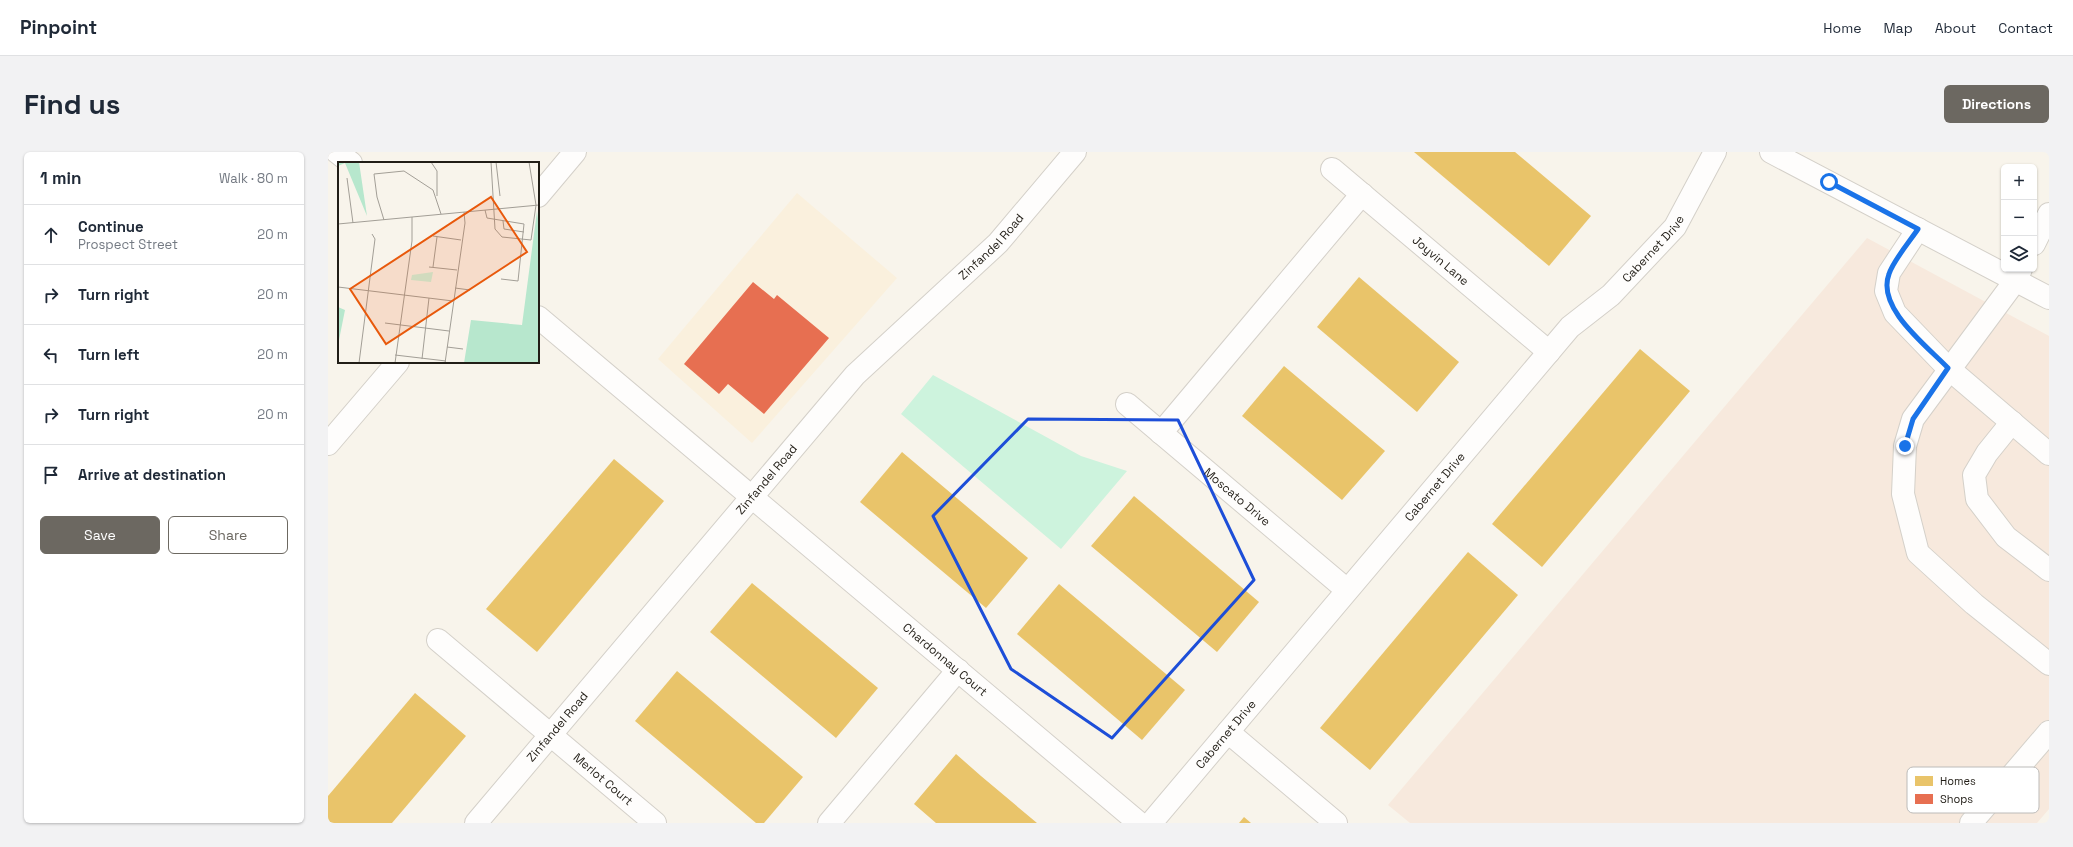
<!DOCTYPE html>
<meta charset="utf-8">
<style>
:root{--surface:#fff;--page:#f2f2f3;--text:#1f2937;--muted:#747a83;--line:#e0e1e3;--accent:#6c6861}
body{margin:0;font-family:"Space Grotesk",sans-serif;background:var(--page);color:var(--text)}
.controls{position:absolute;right:12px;top:12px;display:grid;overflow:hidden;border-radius:6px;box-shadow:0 1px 3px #0004}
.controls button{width:36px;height:36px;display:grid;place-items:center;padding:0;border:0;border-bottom:1px solid var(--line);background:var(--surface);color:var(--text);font:20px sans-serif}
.stop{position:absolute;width:12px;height:12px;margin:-9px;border:3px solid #1a73e8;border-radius:50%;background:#fff}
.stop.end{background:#1a73e8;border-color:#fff;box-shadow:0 1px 4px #0008}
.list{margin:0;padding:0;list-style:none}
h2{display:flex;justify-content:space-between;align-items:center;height:52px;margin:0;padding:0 16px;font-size:17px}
h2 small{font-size:13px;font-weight:400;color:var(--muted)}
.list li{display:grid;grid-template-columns:26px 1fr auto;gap:12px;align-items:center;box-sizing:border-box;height:60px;padding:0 16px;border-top:1px solid var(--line)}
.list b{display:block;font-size:15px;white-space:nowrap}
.list p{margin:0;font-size:13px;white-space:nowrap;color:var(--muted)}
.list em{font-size:13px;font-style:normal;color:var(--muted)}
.actions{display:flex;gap:8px;padding:12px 16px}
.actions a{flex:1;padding:9px 0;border:1px solid var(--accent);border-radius:6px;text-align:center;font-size:14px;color:var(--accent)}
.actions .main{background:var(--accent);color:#fff}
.icon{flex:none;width:22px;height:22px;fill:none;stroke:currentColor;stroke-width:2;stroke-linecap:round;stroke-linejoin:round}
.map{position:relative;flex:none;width:1721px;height:671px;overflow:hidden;border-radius:6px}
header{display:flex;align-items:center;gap:24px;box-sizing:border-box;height:56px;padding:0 20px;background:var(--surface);border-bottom:1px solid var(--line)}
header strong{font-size:19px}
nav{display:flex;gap:22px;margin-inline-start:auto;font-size:14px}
.intro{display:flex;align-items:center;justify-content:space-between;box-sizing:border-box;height:96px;padding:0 24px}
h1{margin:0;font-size:28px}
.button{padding:10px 18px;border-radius:6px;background:var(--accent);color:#fff;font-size:14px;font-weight:700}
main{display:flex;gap:24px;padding:0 24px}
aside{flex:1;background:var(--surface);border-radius:6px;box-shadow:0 1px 3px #0004}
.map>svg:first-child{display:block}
.built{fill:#faf0dd}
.education{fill:#f7e9dd}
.green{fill:#cdf3dd}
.homes{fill:#e9c46a}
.shops{fill:#e76f51}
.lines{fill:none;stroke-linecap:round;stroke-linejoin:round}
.minor-casing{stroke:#d4d0c9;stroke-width:24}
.minor{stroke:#fefdfc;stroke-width:22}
.route{stroke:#1a73e8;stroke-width:5}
.marked{fill:none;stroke:#1d4ed8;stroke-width:3;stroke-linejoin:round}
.labels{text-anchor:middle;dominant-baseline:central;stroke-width:4;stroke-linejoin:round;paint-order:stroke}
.street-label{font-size:12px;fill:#211d16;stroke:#fff}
.inset-road{fill:none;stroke:#a29e96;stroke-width:1}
.view{fill:#e8590c;fill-opacity:0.15;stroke:#e8590c;stroke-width:2}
.inset-edge{fill:none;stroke:#211d16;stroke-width:2}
.key{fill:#fff;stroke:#bcbbb9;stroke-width:1}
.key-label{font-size:11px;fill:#211d16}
</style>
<header>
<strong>Pinpoint</strong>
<nav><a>Home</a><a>Map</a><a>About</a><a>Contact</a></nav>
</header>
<div class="intro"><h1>Find us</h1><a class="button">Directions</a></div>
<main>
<aside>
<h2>1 min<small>Walk · 80 m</small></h2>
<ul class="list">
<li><svg class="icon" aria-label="ahead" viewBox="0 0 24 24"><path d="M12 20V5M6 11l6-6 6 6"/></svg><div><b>Continue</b><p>Prospect Street</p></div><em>20 m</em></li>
<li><svg class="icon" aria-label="right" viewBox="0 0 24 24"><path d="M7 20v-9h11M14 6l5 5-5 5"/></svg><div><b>Turn right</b></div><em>20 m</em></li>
<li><svg class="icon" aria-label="left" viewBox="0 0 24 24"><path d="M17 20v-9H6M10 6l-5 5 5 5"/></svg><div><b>Turn left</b></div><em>20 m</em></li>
<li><svg class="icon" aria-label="right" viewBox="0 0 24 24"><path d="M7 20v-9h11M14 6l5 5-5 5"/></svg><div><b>Turn right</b></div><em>20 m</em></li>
<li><svg class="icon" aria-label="arrive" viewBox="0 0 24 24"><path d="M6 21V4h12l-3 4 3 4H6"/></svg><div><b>Arrive at destination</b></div></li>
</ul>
<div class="actions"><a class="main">Save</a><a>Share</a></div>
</aside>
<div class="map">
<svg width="1721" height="671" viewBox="0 0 1721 671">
<rect width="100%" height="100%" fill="#f8f4eb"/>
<polygon class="built" points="469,41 569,126 424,291 330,207"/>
<polygon class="education" points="1539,86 1721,184 1721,657 1709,671 1082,671 1060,653"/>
<polygon class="green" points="605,223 753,304 799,319 733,397 573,262"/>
<g class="homes">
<polygon points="1086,0 1187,0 1263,64 1221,114"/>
<polygon points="1031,125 1131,210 1089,260 989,175"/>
<polygon points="1312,197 1362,239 1214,415 1164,372"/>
<polygon points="956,214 1057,299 1014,348 914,264"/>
<polygon points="574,300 700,406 658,456 532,350"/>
<polygon points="286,307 336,349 209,500 158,457"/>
<polygon points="806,344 931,450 889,500 763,394"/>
<polygon points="1140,400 1190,443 1042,618 992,576"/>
<polygon points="424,431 550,536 508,586 382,480"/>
<polygon points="731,432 857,538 814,588 689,482"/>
<polygon points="349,519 475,625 436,671 428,671 307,569"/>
<polygon points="87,541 138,584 64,671 0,671 0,644"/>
<polygon points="628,602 653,624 709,671 608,671 586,652"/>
<polygon points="916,665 923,671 911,671"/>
</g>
<polygon class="shops" points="425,130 446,147 449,143 501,186 436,262 400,232 391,242 356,212"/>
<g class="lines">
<g class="minor-casing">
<g id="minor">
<polyline points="9,0 23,11"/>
<polyline points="1443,0 1721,146"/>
<path id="s1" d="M1004 17 1221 200"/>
<polyline points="210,44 247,0"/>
<polyline points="1590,77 1561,121 1558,139 1567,161 1620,216 1721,302"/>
<polyline points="1706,92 1721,62"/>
<polyline points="1693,117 1687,129 1585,267 1577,294 1575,342 1590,401 1646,452 1721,512"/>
<path id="s2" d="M210 165 811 671"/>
<path id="s3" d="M799 252 1019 438"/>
<polyline points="1684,270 1659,301 1646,323 1649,347 1678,385 1721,418"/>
<polyline points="833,281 1034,42"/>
<polyline points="0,292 70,210"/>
<path id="s4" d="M110 488 327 671"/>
<polyline points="900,580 1008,671"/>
<path id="s5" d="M148 671 527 223 670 91 747 0"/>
<polyline points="501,671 630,518"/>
<path id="s6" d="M823 671 1242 175 1283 143 1347 75 1387 0"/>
<polyline points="1643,671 1721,580"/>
</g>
</g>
<use href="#minor" class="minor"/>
</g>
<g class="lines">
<path class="route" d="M1501 30 1590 77C1582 89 1565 109 1561 122 1548 156 1599 194 1620 216L1585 267 1577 294"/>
</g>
<path class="marked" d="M700 267 850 268 926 428 784 586 683 517 605 364Z"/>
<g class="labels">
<g class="street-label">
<text stroke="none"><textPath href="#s5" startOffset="774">Zinfandel Road</textPath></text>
<text stroke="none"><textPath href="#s6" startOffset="764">Cabernet Drive</textPath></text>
<text stroke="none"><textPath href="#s1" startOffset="142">Joyvin Lane</textPath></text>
<text stroke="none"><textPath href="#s5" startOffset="450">Zinfandel Road</textPath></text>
<text stroke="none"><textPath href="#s6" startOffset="440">Cabernet Drive</textPath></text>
<text stroke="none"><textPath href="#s3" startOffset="144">Moscato Drive</textPath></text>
<text stroke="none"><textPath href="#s2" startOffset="532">Chardonnay Court</textPath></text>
<text stroke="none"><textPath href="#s5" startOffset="126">Zinfandel Road</textPath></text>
<text stroke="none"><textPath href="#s6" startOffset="116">Cabernet Drive</textPath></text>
<text stroke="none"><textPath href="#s4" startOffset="216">Merlot Court</textPath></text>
</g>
</g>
<g transform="translate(10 10)">
<rect width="201" height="201" fill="#f8f4eb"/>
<path d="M95 110 93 120 73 118 74 113Z" fill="#cdf3dd"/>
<path d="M0 0H21L29 54 7 1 0 4ZM199 49 201 65V201H126L133 158 184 163ZM0 145 7 148 0 183Z" fill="#b7e7cd"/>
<path class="inset-road" d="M93 0 99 9V34M153 0 157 67 164 75 193 78 198 43 191 0M158 0 162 34M9 16 15 61M147 48 149 56 186 62 180 119 163 117M46 58 39 35 36 12 66 9 95 28 103 52M165 59 166 67 186 70M0 62 201 43M95 74 123 78M91 105 119 108M95 105 99 75M0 125 115 139M117 126 132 128M47 161 111 169M109 185 125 187M57 193 108 199M84 197 91 136M21 201 37 77 34 72M57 201 74 79V55M107 201 127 61 126 50"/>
<path class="view" d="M153 35 189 90 48 182 12 127Z"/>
<rect width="201" height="201" class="inset-edge"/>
</g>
<rect x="1579" y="615" width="132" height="46" rx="6" class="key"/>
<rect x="1587" y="624" width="18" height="10" fill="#e9c46a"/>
<rect x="1587" y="642" width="18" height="10" fill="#e76f51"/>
<g class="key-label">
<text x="1612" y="633">Homes</text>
<text x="1612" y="651">Shops</text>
</g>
</svg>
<div class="controls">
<button>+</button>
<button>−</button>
<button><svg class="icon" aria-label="layers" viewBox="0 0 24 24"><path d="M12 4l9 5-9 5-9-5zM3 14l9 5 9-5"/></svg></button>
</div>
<div class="stop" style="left:1501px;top:30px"></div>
<div class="stop end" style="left:1577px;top:294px"></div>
</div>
</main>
